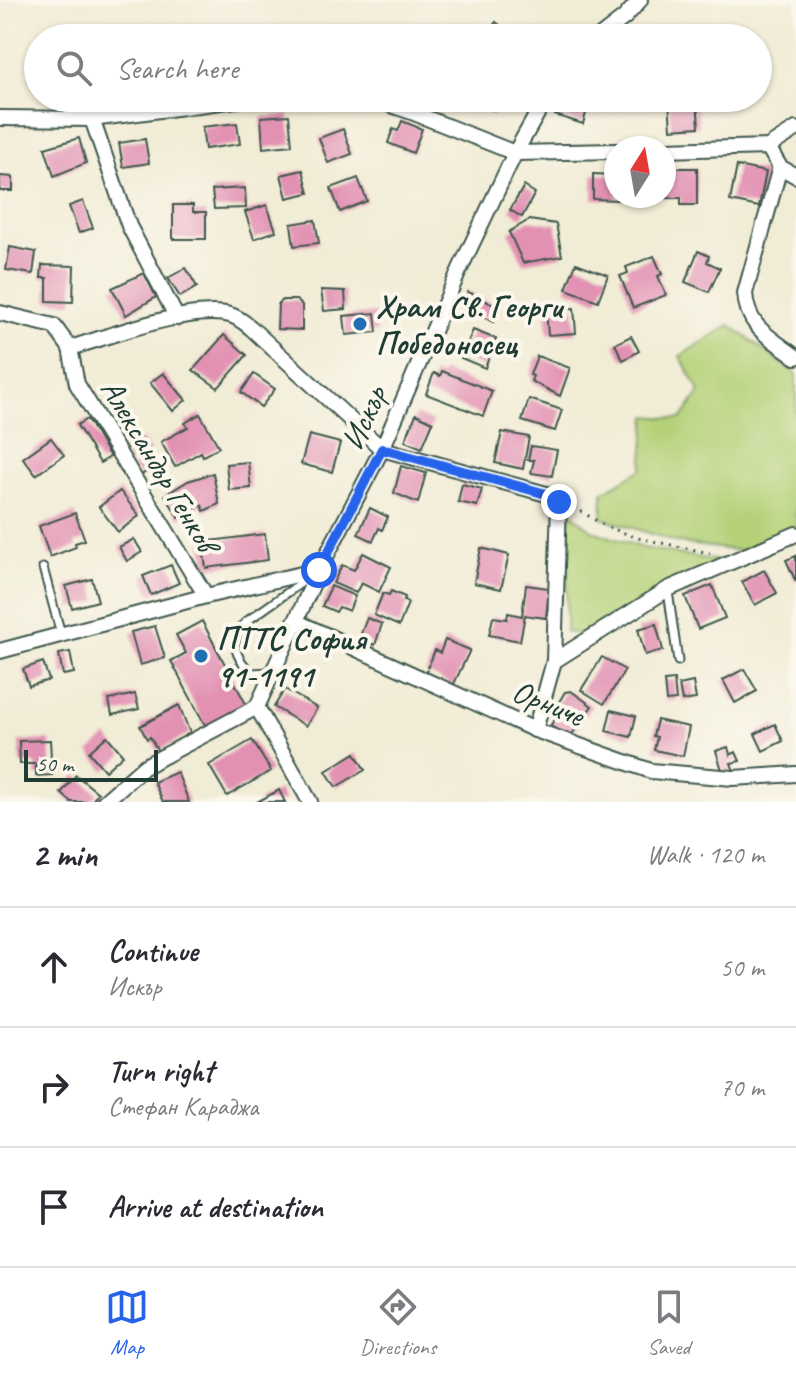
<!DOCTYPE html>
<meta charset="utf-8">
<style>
:root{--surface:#fff;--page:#f2f2f3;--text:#2b2b33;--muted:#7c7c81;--line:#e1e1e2;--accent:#2563eb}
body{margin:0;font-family:Caveat,sans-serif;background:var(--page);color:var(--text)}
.compass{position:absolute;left:604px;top:136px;width:72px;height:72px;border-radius:50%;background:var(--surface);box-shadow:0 2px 6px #0004;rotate:11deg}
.scale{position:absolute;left:24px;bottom:20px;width:134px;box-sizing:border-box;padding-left:8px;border:4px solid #1f3d34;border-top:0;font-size:22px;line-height:28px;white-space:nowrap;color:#1f3d34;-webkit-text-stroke:6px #fbf7ec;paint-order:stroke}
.stop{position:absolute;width:24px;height:24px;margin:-18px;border:6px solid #2563eb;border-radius:50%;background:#fff}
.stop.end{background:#2563eb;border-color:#fff;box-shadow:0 2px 8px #0008}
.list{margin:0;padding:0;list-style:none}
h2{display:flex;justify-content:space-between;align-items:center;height:104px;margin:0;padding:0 32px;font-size:34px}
h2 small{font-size:26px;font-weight:400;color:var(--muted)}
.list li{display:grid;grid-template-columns:52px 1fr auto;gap:24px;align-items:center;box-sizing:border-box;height:120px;padding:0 32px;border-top:2px solid var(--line)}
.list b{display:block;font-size:30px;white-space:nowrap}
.list p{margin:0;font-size:26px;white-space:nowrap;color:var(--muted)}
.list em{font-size:26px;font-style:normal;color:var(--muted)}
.icon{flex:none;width:44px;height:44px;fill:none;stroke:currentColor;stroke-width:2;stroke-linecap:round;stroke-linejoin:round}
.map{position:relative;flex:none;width:796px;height:802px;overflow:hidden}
.search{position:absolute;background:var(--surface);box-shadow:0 2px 6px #0004;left:24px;right:24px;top:24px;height:88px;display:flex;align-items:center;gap:20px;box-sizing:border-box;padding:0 28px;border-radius:44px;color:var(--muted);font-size:30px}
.sheet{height:464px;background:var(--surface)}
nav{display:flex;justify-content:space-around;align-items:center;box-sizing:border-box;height:112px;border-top:2px solid var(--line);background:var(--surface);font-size:22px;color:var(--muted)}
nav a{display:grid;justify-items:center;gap:4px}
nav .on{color:var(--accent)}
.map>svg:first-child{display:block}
.green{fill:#b4d178;stroke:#6a8756;stroke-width:2}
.building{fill:#e291b3}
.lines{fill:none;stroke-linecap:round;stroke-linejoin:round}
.service-casing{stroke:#3e574c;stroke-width:11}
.minor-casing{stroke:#3e574c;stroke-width:18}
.path{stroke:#3e574c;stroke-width:3;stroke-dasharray:2 6;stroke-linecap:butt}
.service{stroke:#fff;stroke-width:7}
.minor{stroke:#fff;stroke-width:14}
.route{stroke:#2563eb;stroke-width:10}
.poi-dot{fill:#1f6fb2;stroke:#fbf7ec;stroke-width:3}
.labels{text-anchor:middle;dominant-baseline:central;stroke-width:8;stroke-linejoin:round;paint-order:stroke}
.poi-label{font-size:32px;font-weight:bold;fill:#1f3d34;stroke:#fbf7ec;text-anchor:start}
.street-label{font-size:32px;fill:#1f3d34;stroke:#fbf7ec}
</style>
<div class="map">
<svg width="796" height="802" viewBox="0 0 796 802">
<rect width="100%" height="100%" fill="#fbf7ec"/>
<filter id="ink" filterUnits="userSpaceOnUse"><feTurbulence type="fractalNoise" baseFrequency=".0125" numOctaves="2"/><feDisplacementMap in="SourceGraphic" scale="16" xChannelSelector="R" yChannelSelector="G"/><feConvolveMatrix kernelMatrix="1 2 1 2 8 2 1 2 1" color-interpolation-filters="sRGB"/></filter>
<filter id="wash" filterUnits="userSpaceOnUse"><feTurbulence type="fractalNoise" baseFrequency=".006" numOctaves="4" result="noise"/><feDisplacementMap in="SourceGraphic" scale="32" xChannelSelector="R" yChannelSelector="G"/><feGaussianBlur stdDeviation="1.8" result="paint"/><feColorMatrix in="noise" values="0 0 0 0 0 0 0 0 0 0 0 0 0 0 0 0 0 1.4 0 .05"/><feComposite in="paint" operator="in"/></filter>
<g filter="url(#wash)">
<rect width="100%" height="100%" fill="#f1ecd5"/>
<g class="green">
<polygon points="730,325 796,374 796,528 741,551 680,543 602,518 603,492 642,469 647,416 681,419 700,392 680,356"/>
<polygon points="569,511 593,531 643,548 719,561 586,635 566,632"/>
</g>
<g id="blocks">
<g class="building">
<polygon points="496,22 516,38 484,38"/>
<polygon points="470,98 496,98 494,110 469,105"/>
<polygon points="561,98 576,98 589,102 583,124 555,115"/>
<polygon points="697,99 699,127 671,129 669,101"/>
<polygon points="289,115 292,145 263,148 261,117"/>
<polygon points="402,121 422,129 413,153 388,143 393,129 398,131"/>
<polygon points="237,123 240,144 205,149 202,127"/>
<polygon points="343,129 352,154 328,163 319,138"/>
<polygon points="79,138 86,163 54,176 45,148"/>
<polygon points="145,139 149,163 123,167 119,143"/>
<polygon points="737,166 766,172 759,207 730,201"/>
<polygon points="664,168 697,168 697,205 681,205 681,198 664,198"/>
<polygon points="303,170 309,193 287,198 281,175"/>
<polygon points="593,174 616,175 617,200 593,199"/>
<polygon points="0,176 13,177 13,191 0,191"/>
<polygon points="358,178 367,201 340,212 331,188"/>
<polygon points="524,186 535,193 522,217 510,210"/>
<polygon points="245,188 246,208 214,209 212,190"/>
<polygon points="83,201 93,228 79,233 69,206"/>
<polygon points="173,205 193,205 193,212 206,212 206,239 173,239"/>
<polygon points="267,205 276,231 254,239 245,212"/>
<polygon points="315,220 319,243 294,246 291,224"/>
<polygon points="529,220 556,224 562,256 523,263 509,232"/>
<polygon points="10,247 36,252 33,274 6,270"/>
<polygon points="698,251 709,256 707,262 720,268 709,292 685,282"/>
<polygon points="654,256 662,274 658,276 666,295 633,308 620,276 628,273 626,267"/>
<polygon points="576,263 608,275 598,301 566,289"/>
<polygon points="42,265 74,266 73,302 47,301 47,278 41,278"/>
<polygon points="186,268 197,287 180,297 168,278"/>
<polygon points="144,273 156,297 126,315 112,288"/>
<polygon points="321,290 345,291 346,309 324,311"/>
<polygon points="468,292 500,308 493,322 461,306"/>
<polygon points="283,300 296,300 302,305 302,330 277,329 278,304"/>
<polygon points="574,308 576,333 548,335 546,310"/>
<polygon points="375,313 377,332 346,335 344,316"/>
<polygon points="473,330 496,339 485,368 461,358"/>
<polygon points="224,335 247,355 218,388 193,370"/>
<polygon points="631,336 639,351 623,360 615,344"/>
<polygon points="537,356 570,368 560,396 531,381 533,376 530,375"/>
<polygon points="442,371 492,391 483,416 426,394 434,373 440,376"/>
<polygon points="163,373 186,400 173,411 150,383"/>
<polygon points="254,374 275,389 261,407 241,392"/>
<polygon points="529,399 562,410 555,431 522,421"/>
<polygon points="200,414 219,447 203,456 201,452 175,467 161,442 188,427 185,423"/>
<polygon points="416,414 433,422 422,448 405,441"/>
<polygon points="87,419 110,457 100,463 77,425"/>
<polygon points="502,432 529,437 523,469 495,463"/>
<polygon points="309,435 340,443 332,472 301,464"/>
<polygon points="51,438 64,455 36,475 23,458"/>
<polygon points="141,439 150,452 145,456 153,467 140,476 123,451"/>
<polygon points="531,446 557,450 552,476 531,473 534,460 528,460"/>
<polygon points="248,462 251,488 229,490 226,464"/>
<polygon points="401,466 426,473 418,503 394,493"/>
<polygon points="213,473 219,504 204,511 202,505 179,518 165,495 188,481"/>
<polygon points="462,484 482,489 477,506 458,502"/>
<polygon points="120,491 139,516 118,532 99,507"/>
<polygon points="370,508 388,517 382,530 379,528 373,541 358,534"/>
<polygon points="75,513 85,540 75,543 76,547 50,557 39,526"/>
<polygon points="265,534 268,560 206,568 202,542"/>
<polygon points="134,539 142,552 127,561 119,547"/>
<polygon points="481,548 509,555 501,589 474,583"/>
<polygon points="363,553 391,567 379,592 361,583 356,593 333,583 342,565 354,570"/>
<polygon points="796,556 796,582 786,560"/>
<polygon points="171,565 179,583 151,595 143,576"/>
<polygon points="764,570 777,593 755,605 742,582"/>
<polygon points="92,579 98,601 72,608 66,586"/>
<polygon points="526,585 549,588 546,618 525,615 520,641 489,635 493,617 507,619 508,613 522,616"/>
<polygon points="712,585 725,618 698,629 685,596"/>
<polygon points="331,586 355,596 349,611 339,607 336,612 322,606"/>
<polygon points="391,591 405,597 404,601 408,603 399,626 374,615 383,593 389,595"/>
<polygon points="367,618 382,624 375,645 359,639"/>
<polygon points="202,621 247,706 206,727 171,661 186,653 176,635"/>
<polygon points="656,624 663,650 645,655 638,629"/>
<polygon points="155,626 165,658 140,665 131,632"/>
<polygon points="445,640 470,650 453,686 426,672 435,650 440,653"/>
<polygon points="70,652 74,673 63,675 59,654"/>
<polygon points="602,657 625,670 604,704 581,690"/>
<polygon points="43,662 49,680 29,686 23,669"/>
<polygon points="744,669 757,691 735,703 723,680"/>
<polygon points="674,680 676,700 666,701 664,681"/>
<polygon points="693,682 696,699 682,701 679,685"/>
<polygon points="285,689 317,708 306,726 274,707"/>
<polygon points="571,691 592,706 570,737 550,726 563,708 557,705 565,692"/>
<polygon points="135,694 139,709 112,715 109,700"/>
<polygon points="179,705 190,733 158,751 150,737 147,739 140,726"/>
<polygon points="611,710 636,716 631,737 606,731"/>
<polygon points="657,720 689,727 683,756 654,750 657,737 653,736"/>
<polygon points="775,724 783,741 763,751 755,734"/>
<polygon points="107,736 123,755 105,771 89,752"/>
<polygon points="50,740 52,775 36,776 36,764 20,764 19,741"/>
<polygon points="252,740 271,771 227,796 209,765"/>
<polygon points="728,747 730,755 736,752 740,761 731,763 734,771 723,773 716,751"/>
<polygon points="355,753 365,770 336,787 326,771"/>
<polygon points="177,772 189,802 163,802 154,782"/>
<polygon points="76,775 98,793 91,802 71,802 61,793"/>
<polygon points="279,790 285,802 257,802"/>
</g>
</g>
</g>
<g filter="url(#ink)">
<use href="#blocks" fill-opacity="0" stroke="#3e574c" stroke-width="2"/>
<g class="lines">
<g class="service-casing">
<g id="service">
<polyline points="43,568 61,634"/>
<polyline points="668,591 678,661"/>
<path d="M270 672 252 673C235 658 227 638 247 621L311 576"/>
</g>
</g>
<g class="minor-casing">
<g id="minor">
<polyline points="598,38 625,17 640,0"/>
<polyline points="370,98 409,111 515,153 616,151"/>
<polyline points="0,118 92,119 251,98"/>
<polyline points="92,119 129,226 177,318"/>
<polyline points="768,147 780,167 796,176"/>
<polyline points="664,150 768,147 796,129"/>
<path d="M780 167 745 293C747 328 770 337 796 357"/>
<polyline points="0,313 54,326 70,348 77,384 206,596"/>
<path d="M70 348C111 336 191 305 230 315 238 317 245 323 251 328L382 449 550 495 559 502 554 661 535 730"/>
<polyline points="295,621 535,730 651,771 733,778 796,774"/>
<polyline points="0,651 206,596 319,570"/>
<polyline points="554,661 668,589 796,534"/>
<polyline points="257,707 319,570 382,449 459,271 515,153 546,98"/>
<polyline points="257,707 310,802"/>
<polyline points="104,802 145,766 257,707"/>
</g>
</g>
<polyline class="path" points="574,507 605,526 638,538 710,553"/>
<use href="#service" class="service"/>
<use href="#minor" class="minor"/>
</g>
</g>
<g class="lines" filter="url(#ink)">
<polyline class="route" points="319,570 382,449 550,495 559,502"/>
</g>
<g class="poi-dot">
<circle cx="360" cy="324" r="8"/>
<circle cx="201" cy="656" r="8"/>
</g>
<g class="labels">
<g class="poi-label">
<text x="376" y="306">Храм Св. Георги<tspan x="376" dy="37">Победоносец</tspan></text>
<text x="217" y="638">ПТТС София<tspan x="217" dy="37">91-1191</tspan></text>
</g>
<g class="street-label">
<text transform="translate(364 418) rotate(-66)">Искър</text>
<text transform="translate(159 465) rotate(59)">Александър Генков</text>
<text transform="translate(548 703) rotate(22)">Орниче</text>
</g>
</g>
</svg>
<svg class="compass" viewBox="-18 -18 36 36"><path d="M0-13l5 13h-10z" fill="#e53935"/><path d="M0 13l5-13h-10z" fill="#7c7c81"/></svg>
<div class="scale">50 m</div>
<div class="stop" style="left:319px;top:570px"></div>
<div class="stop end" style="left:559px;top:502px"></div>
<div class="search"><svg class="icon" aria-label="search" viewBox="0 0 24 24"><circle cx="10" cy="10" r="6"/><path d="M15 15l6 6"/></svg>Search here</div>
</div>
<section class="sheet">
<h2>2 min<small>Walk · 120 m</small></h2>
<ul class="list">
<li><svg class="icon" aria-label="ahead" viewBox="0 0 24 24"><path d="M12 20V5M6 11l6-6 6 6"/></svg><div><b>Continue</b><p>Искър</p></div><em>50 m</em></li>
<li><svg class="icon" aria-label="right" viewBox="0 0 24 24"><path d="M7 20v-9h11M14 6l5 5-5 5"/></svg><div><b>Turn right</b><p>Стефан Караджа</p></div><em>70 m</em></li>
<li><svg class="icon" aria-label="arrive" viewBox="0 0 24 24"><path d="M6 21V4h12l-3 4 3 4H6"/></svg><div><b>Arrive at destination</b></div></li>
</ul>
</section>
<nav>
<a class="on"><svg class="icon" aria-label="map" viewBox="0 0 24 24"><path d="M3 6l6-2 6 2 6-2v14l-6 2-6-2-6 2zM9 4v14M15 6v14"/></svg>Map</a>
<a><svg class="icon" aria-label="directions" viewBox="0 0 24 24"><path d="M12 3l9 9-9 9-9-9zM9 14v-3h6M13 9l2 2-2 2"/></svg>Directions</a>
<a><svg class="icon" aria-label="saved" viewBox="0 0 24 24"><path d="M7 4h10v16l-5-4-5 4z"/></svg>Saved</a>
</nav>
